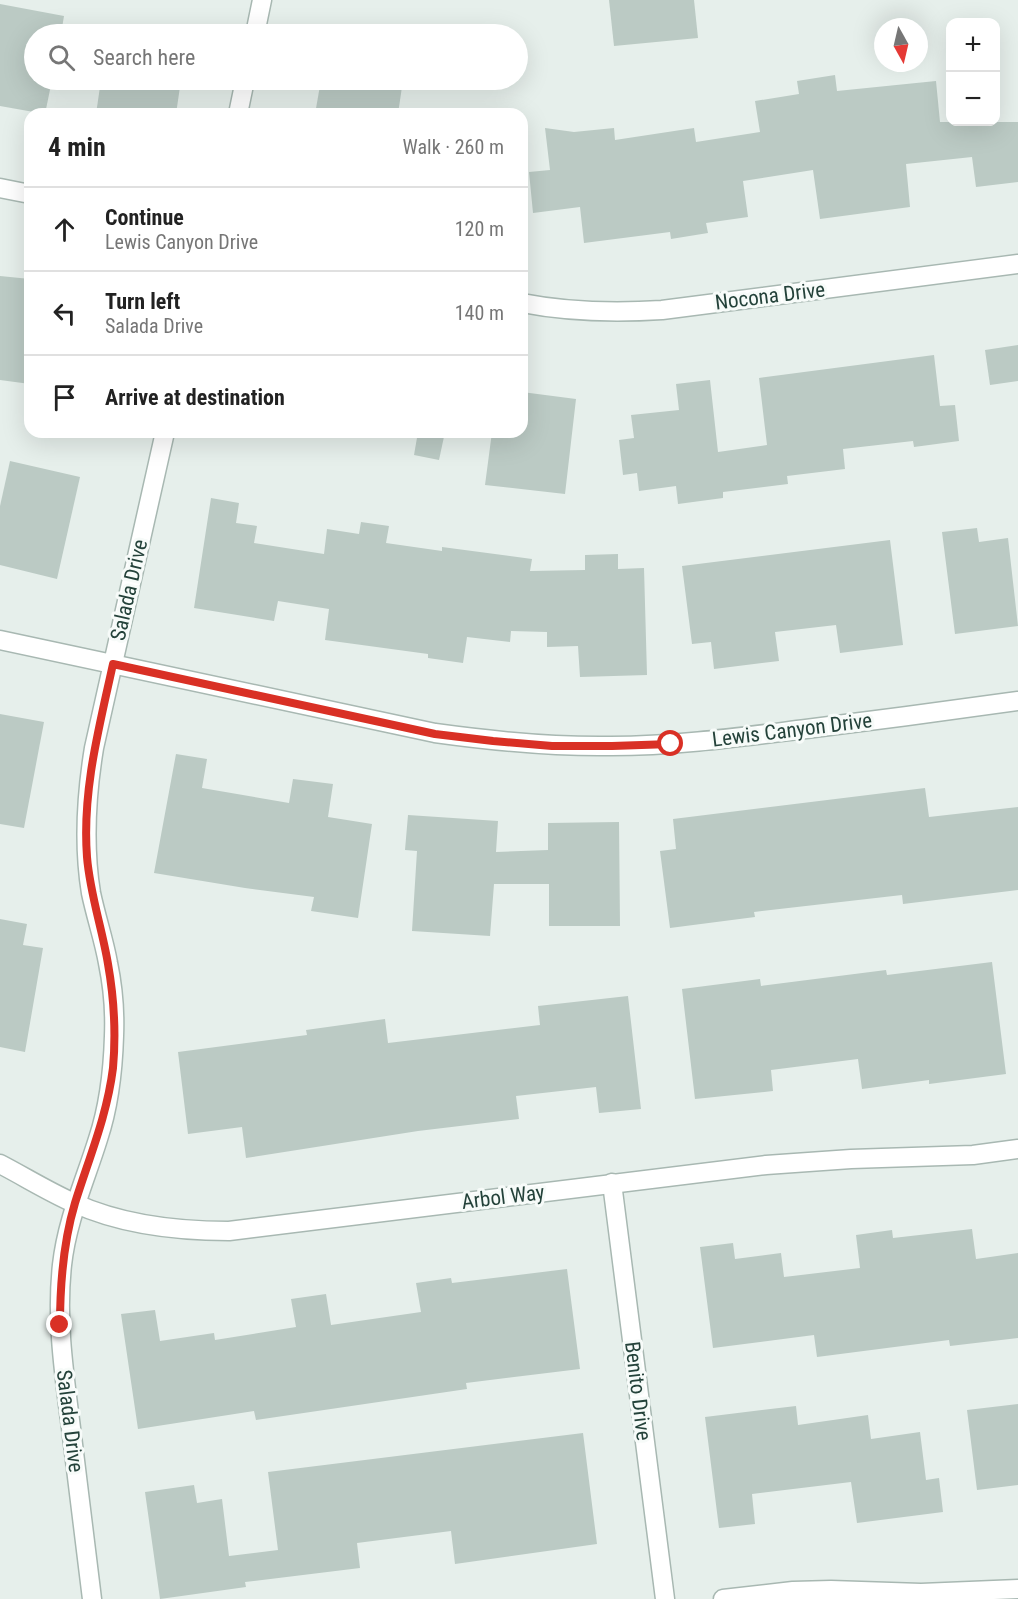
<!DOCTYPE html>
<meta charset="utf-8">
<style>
:root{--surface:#fff;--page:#f2f2f2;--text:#222;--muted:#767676;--line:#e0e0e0}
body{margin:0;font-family:"Roboto Condensed",sans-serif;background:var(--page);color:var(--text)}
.controls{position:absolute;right:18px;top:18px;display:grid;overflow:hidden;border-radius:12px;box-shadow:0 6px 24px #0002}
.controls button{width:54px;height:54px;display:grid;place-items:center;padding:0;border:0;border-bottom:2px solid var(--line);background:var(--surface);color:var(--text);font:30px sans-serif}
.compass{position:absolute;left:874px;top:18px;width:54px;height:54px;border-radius:50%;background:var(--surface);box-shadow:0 6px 24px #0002;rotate:172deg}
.stop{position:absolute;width:18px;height:18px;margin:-14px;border:4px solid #d93025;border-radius:50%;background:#fff}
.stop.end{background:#d93025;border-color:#fff;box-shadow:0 2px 6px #0008}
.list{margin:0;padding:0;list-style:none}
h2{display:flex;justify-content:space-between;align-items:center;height:78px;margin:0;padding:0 24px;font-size:26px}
h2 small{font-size:20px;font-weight:400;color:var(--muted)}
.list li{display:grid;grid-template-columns:39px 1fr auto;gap:18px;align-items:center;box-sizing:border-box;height:84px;padding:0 24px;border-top:2px solid var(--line)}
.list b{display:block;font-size:22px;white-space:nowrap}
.list p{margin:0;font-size:20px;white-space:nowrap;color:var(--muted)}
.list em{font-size:20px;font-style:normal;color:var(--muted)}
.icon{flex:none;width:33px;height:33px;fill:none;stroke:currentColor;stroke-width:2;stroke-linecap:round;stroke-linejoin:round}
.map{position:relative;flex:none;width:1018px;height:1599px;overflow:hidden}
.search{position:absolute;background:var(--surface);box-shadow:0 6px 24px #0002;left:24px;top:24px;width:504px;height:66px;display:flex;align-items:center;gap:15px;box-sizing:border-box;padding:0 21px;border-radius:33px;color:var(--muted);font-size:22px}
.panel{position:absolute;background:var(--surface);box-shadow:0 6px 24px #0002;left:24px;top:108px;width:504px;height:330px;border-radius:18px}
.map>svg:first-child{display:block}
.building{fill:#bbcac4}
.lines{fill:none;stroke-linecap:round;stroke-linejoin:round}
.minor-casing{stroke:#a8b8b2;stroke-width:21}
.minor{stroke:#fff;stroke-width:18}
.route{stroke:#d93025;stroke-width:8}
.labels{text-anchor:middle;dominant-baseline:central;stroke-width:6;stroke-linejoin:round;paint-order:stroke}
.street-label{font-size:21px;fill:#24423a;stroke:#f7fbf9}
</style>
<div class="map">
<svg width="1018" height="1599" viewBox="0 0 1018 1599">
<rect width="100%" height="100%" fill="#e6efeb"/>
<g class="building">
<polygon points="609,0 694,0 698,38 614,46"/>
<polygon points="0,4 64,16 61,34 34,34 34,80 52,80 45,114 0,106"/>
<polygon points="835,75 837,91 936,81 940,122 1018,122 1018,182 976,187 972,157 906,164 910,207 820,219 813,170 743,181 748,217 706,223 708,233 671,239 670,232 584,243 580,207 533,213 529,172 550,170 545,128 574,132 614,128 615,140 694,128 696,142 760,132 755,101 799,94 797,81"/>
<polygon points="101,80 181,80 176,114 96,114"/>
<polygon points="321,80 403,80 398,114 315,114"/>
<polygon points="0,276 30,279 30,384 0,380"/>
<polygon points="1018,345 1018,381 990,385 985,350"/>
<polygon points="934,355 940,406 955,405 959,441 914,447 913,441 843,449 845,469 787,476 788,484 723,492 723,498 678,504 676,486 639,491 637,473 623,475 619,440 634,438 631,415 679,410 676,384 710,380 718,452 767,445 759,378"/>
<polygon points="522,392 576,399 565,494 485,485 492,432 522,432"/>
<polygon points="418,432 445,432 439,460 414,455"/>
<polygon points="10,461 80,477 57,579 0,565 0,506"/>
<polygon points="211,498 239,503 236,523 257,526 254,543 324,554 327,529 359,534 361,522 389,526 386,543 442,551 442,547 532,559 530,571 585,570 585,555 618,554 618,569 644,568 647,675 580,677 578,646 547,647 547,632 511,631 510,642 467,637 463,663 428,658 428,654 325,640 329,609 278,601 274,621 194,608"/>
<polygon points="977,528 979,542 1008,538 1018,626 955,634 942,532"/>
<polygon points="890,540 903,645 840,653 836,625 775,632 779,661 714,669 711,642 692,644 682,566"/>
<polygon points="0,714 44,722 24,828 0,824"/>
<polygon points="176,754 207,759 202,788 289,803 293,779 333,784 328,817 372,824 358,918 311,911 314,897 245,888 154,873"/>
<polygon points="925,788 929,817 1018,807 1018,890 903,904 902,895 754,912 755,917 670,928 660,851 676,849 673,819"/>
<polygon points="408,815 498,821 496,852 548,850 548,823 619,822 620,926 549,926 549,884 494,884 490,936 412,931 417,851 405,850"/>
<polygon points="0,919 27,924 23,945 43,948 25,1052 0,1047"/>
<polygon points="992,962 1006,1074 929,1084 929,1080 862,1089 858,1059 771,1070 773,1091 695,1099 682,989 760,979 761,986 886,970 887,975"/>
<polygon points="628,996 641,1109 599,1113 596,1087 516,1096 519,1119 418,1131 246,1158 242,1127 188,1134 178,1052 307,1035 306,1030 385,1019 388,1043 540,1025 538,1006"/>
<polygon points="972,1229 976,1259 1018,1253 1018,1338 950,1346 949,1340 817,1357 814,1335 713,1348 700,1247 733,1243 735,1259 781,1253 784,1277 860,1268 856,1235 892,1230 893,1238"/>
<polygon points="567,1269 580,1369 466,1383 467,1389 256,1420 254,1411 138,1429 121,1314 155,1310 160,1341 214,1333 215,1340 296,1327 291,1299 326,1294 331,1325 421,1312 416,1283 451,1278 452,1283"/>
<polygon points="1018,1404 1018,1485 977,1490 967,1410"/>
<polygon points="796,1406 798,1425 868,1415 871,1439 920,1432 926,1480 939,1478 943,1512 857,1523 851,1482 752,1494 755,1524 719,1528 705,1417"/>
<polygon points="583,1433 597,1544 455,1564 451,1531 357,1543 360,1568 245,1582 246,1587 160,1599 145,1492 194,1485 197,1503 222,1499 229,1556 278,1550 268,1472"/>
</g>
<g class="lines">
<g class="minor-casing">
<g id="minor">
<polyline points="255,34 262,0"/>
<polyline points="238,114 245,80"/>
<polyline points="0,188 30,194"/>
<path d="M522 303C568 312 615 313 662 310L1018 264"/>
<path d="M0 640 435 733C493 741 552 747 611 746 677 746 741 737 806 729 877 720 947 711 1018 701"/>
<path d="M0 1164C25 1177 49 1192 74 1203 122 1225 177 1231 229 1231L766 1165 851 1159 973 1155 1018 1149"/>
<polyline points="612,1183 665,1599"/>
<path d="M92 1599C85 1542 78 1485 71 1428 64 1373 56 1320 62 1265 67 1220 85 1181 98 1139 109 1106 113 1070 114 1036 115 1012 113 987 108 963 104 940 96 917 91 893 83 844 86 797 94 748L165 432"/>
<polyline points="723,1599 793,1591 831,1590 921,1593 1018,1589"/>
</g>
</g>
<use href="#minor" class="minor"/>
</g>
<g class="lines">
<path class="route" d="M60 1325C60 1284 63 1243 75 1203 89 1158 107 1116 113 1068 116 1034 114 998 108 964 102 928 90 894 87 857 82 791 99 728 113 664L435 734 493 741 552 746H612L671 744"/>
</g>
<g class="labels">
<g class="street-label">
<text transform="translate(770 296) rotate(-7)">Nocona Drive</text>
<text transform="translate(129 590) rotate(-77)">Salada Drive</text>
<text transform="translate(792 730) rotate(-7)">Lewis Canyon Drive</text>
<text transform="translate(503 1197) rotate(-7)">Arbol Way</text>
<text transform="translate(638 1391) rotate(83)">Benito Drive</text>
<text transform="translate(70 1421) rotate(83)">Salada Drive</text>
</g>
</g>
</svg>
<div class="controls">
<button>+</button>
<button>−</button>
</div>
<svg class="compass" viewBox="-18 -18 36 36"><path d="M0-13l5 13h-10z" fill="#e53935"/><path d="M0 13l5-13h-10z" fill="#767676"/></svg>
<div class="stop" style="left:671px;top:744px"></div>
<div class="stop end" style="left:60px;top:1325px"></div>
<div class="search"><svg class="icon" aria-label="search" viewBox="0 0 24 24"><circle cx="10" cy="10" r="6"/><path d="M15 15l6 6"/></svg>Search here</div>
<section class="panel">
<h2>4 min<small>Walk · 260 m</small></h2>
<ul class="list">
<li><svg class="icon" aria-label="ahead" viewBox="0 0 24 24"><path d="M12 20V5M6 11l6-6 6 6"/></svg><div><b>Continue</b><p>Lewis Canyon Drive</p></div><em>120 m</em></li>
<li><svg class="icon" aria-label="left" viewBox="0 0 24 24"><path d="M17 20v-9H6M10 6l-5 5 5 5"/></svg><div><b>Turn left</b><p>Salada Drive</p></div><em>140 m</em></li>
<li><svg class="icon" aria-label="arrive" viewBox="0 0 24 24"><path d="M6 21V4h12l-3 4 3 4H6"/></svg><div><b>Arrive at destination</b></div></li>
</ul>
</section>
</div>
